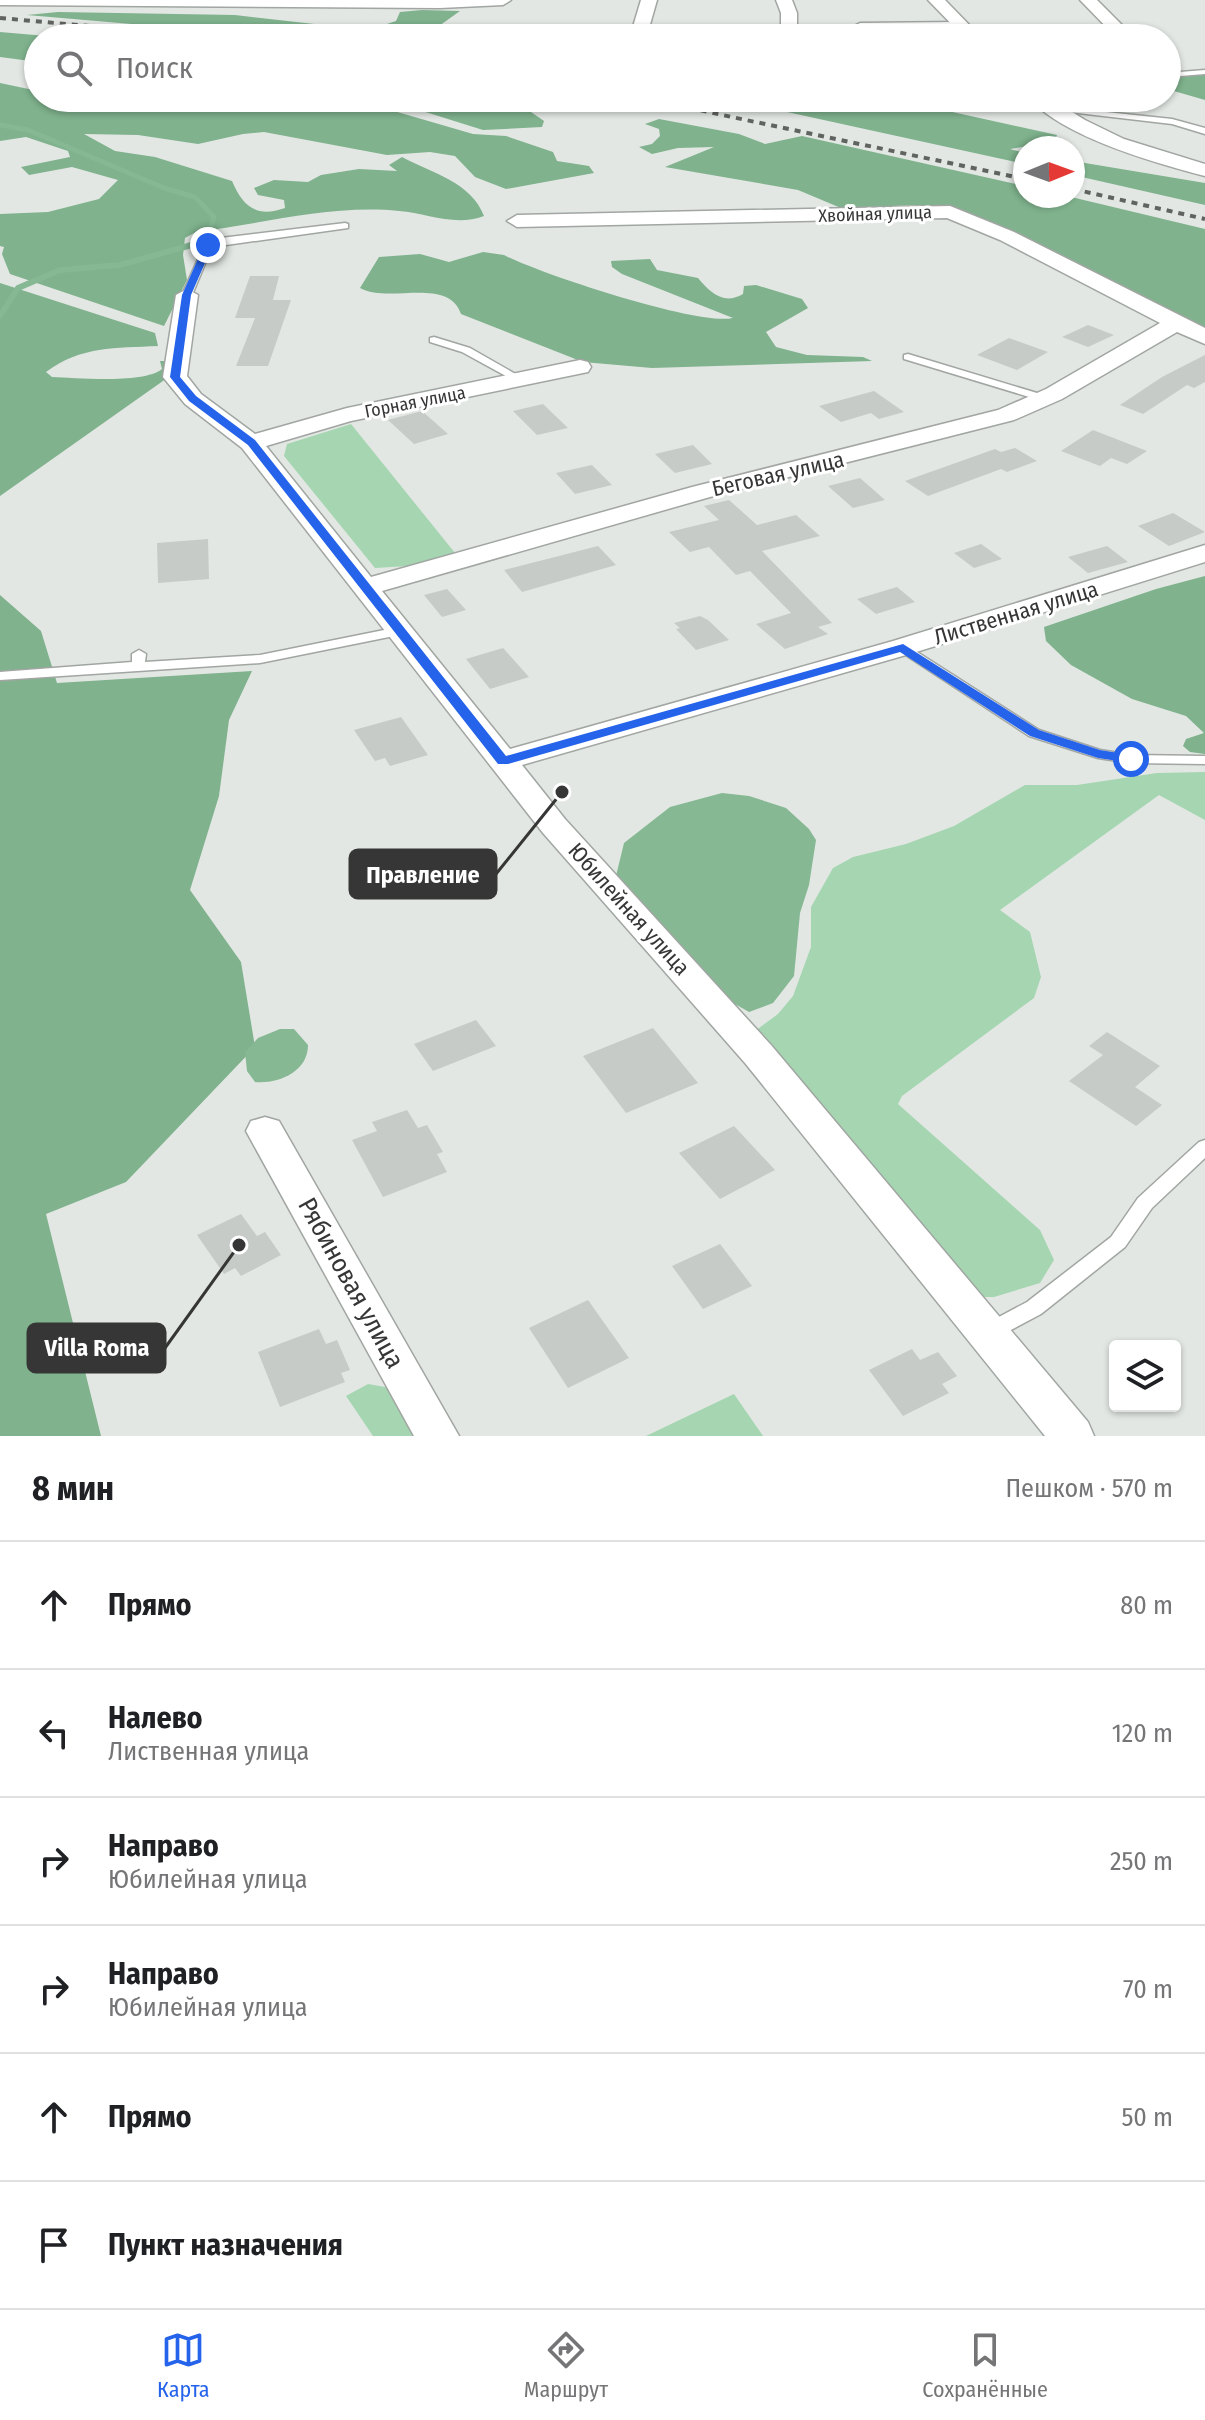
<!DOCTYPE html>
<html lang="ru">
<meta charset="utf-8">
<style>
:root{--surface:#fff;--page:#f6f6f6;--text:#202124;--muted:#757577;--line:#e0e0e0;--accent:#2563eb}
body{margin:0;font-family:"Fira Sans Condensed",sans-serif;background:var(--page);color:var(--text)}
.controls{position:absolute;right:24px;bottom:24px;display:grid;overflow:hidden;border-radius:8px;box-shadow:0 2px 6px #0004}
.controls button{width:72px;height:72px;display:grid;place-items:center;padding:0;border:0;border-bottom:2px solid var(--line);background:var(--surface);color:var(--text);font:40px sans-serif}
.compass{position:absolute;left:1013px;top:136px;width:72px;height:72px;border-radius:50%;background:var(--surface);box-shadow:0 2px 6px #0004;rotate:89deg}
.stop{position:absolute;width:24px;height:24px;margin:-18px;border:6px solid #2563eb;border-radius:50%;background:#fff}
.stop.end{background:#2563eb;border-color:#fff;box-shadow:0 2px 8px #0008}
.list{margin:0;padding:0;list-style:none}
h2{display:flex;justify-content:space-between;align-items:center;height:104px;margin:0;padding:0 32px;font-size:34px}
h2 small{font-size:26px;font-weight:400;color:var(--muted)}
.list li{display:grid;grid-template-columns:52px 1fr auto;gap:24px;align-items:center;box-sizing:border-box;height:128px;padding:0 32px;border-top:2px solid var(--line)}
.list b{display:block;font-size:30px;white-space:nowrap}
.list p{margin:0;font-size:26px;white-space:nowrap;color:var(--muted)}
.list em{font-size:26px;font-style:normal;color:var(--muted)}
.icon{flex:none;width:44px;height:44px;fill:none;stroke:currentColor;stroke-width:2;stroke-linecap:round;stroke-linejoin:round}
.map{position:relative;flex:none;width:1205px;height:1436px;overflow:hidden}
.search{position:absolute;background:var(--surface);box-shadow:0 2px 6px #0004;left:24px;right:24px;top:24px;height:88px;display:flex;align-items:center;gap:20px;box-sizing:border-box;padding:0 28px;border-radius:44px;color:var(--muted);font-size:30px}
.sheet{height:872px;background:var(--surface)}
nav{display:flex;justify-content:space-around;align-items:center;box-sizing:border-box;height:112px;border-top:2px solid var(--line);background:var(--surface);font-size:22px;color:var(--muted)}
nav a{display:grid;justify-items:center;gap:4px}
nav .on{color:var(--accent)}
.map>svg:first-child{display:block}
.green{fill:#a5d6b1}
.forest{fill:#7fb28d}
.water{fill:#85b893}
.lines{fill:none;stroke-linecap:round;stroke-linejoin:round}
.stream-far1{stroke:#85b893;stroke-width:5}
.stream{stroke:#85b893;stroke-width:6}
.building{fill:#c6cbc7}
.service-casing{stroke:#a1a6a2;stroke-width:3}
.minor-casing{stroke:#a1a6a2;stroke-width:3}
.service{fill:#fff;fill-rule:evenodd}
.minor{fill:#fff;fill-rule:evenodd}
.rail{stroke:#616361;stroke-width:4;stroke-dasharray:6 6;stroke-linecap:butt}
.route{fill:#2563eb}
.labels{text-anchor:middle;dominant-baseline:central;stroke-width:6;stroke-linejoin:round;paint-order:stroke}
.far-street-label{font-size:18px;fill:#353635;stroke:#fff}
.street-label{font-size:22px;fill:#353635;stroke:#fff}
.near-street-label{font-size:26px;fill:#353635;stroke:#fff}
.leader{fill:none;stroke:#353635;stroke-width:3}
.callout-dot{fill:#353635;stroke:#fff;stroke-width:3}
.callout{fill:#353635;stroke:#353635;stroke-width:3}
.callout-label{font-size:24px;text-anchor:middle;font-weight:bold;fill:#fff}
</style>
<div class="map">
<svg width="1205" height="1436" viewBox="0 0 1205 1436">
<rect width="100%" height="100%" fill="#e2e7e3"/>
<g class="green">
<polygon points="351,424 455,553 408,566 375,568 284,456 287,444"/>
<polygon points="1205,772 1205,820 1159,795 1000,910 1030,932 1041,977 1034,998 902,1096 898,1104 1040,1230 1054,1260 1040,1283 994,1297 975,1297 755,1031 778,1014 793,996 811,947 811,907 833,868 853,857 906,844 954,826 1025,785 1077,785 1157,773"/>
<polygon points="368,1384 391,1388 419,1436 373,1436 346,1396"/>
<polygon points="734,1394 763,1436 646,1436"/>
</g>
<g class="forest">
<polygon points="422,10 460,11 439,26 444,30 484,38 295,38 27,15 58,12 235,15 332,26 378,27 396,21 400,12"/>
<polygon points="0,32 70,38 38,38 38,62 0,57"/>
<polygon points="1205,73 1205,100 1167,89 1167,77"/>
<path d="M0 83 38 91V98H308L387 109 473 134 506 136 553 152 557 161 589 166 594 173 506 189 475 177 455 156 430 152 387 155 264 132 243 134 198 144 138 135 84 134 115 151 155 157 232 181C243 207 257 218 285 208L284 200 258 195 254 188 274 180 308 182 321 175 359 169 397 171 389 165 402 157C432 173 471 182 484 216 455 227 427 213 399 211 332 204 262 224 196 232L185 238 183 255 187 280 164 326 10 274 2 254 4 247 0 246V214L48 212 99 199 118 180 72 167 29 175 21 167 70 157 68 151 26 137 0 141Z"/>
<polygon points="350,98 514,98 530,106 531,112 544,121 542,127 483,130 400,104"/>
<polygon points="705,98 889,98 1057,135 1054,142 1010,149 1025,153 1025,164 778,110"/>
<polygon points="659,119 739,134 765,144 802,136 1025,186 1025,196 1067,196 1205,229 1205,331 945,208 919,205 841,208 798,190 665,167 714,147 678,148 652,154 639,147 652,144 660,136 659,129 645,124"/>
<polygon points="1073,161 1205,183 1205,205 1073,175"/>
<path d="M483 252 504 255C541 274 698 326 733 318L622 274 612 267 611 261 650 259 657 270 698 278C709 291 723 306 743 294L744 286 756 285 802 299 808 308 766 332 776 347 807 355 863 357 872 361 652 368 583 362 461 314C448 276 389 304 360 288L379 257 420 254 449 262Z"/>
<path d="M0 283 155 333 158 346C115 348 81 346 46 372L52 377C77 378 144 384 162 369L160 361H171L170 376 0 496Z"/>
<polygon points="1205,576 1205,754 1190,752 1183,746 1186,739 1204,733 1186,716 1132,699 1071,665 1046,641 1044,627 1156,589"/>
<polygon points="0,595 41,631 57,683 252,671 229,720 219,796 190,890 241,962 255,1047 126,1182 46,1214 101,1436 0,1436"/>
</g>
<g class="water">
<polygon points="722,793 749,796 786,808 809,829 816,840 809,885 800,913 794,976 773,1003 749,1012 728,1000 616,876 624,843 670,807"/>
<path d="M280 1029H294L308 1045C308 1072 278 1084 255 1082L247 1071 245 1052 258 1038Z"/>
</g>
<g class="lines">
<polyline class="stream-far1" points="0,125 28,130 164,188 195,197 214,217 209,232"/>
<polyline class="stream" points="0,316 18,288 60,270 120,265 206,241 210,230"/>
</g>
<g class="building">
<polygon points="250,276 279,276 273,300 291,300 268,366 236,366 255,318 235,318"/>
<polygon points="1088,325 1114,335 1088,347 1062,337"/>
<polygon points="1009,338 1048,352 1017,370 977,355"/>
<polygon points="1205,355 1205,382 1194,388 1187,385 1143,414 1120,405 1162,377"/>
<polygon points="874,391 904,412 879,419 871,413 841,422 819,406"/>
<polygon points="543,404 568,428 537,435 513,411"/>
<polygon points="422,411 448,434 414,444 388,420"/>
<polygon points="1093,430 1147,451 1127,464 1111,458 1100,466 1061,451"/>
<polygon points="693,445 712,464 675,473 655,454"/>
<polygon points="1015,448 1037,461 1007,472 1001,469 928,496 905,481 995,449 1001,452"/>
<polygon points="592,465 612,485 575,494 556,473"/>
<polygon points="860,478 885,500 853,508 828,486"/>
<polygon points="729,500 757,525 796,515 820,536 762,551 832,623 818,627 828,634 785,649 756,624 791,613 750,571 736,575 709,547 690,552 669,532 719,520 704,506"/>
<polygon points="1173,513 1205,532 1169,546 1138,526"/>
<polygon points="208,539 209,579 158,583 157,543"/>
<polygon points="981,544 1002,559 974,568 954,553"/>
<polygon points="598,546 616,565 522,592 504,570"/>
<polygon points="1107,546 1128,562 1088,573 1068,557"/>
<polygon points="897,587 915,602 876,614 857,599"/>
<polygon points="447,589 466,610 442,617 424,595"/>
<polygon points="700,616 708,620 729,640 696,650 676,629 680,628 674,623"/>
<polygon points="503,648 529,677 490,689 466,659"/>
<polygon points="401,717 428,755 390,766 385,758 375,761 354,730"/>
<polygon points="476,1020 496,1046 433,1071 414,1044"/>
<polygon points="653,1028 698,1083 626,1113 583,1056"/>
<polygon points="1107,1032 1160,1066 1135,1087 1162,1105 1136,1126 1069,1081 1103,1055 1089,1046"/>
<polygon points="407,1110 418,1128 427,1125 443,1152 437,1154 447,1172 383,1197 352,1140 377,1131 372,1122"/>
<polygon points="734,1126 775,1170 720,1199 679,1153"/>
<polygon points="241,1214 257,1236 265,1232 281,1255 241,1276 235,1268 224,1274 197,1235"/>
<polygon points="720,1244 752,1286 703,1309 672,1266"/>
<polygon points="588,1300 629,1358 568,1388 529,1328"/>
<polygon points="319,1329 326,1344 337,1340 350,1370 341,1373 345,1382 280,1407 258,1352"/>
<polygon points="912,1349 920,1360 938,1352 957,1376 942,1384 949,1393 903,1416 869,1370"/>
</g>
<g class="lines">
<g class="service-casing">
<g id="service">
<polygon points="961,22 964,22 964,26 860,27 856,25 860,23"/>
<polygon points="1205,70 1205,74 1167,77 1167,73"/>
<polygon points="1049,106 1172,119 1205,128 1205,134 1172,124 1052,110 1049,110"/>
<polygon points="345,223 348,224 348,228 212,247 192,295 187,298 182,295 205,243 221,238"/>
<polygon points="434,337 470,348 526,380 525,382 517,382 462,352 430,342 430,338"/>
<polygon points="908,354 1047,396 1048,398 1043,401 1039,400 904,359 904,355"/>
<polygon points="399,627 406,631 404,634 260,663 0,680 0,672 132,662 132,654 139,650 146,654 145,662 260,655"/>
<polygon points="903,643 1039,730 1100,750 1131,755 1205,756 1205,764 1131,763 1098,758 1029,736 898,650 896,647"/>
<polygon points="1205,1140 1205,1158 1152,1208 1125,1247 1041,1314 996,1338 989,1340 982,1338 979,1332 982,1326 1027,1302 1111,1237 1138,1198 1199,1142"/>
</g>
</g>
<g class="minor-casing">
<g id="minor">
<polygon points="0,0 511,0 503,5 440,8 0,5"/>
<polygon points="641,0 657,0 649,28 662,34 663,38 645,38 632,30"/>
<polygon points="776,0 792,0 797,13 797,38 781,38 781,13"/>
<polygon points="928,0 945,0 982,38 965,38"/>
<polygon points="1080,0 1097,0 1126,29 1126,35 1114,35"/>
<path d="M1029 98H1050L1085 120 1124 139 1205 164V176C1155 163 1063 137 1029 98Z"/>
<polygon points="950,206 1014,232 1205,328 1205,344 1177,332 1062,399 1014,420 710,497 382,591 510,749 893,641 1205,545 1205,562 913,653 522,765 565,819 771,1045 1088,1422 1094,1436 1045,1436 745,1063 543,833 242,448 185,404 163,377 176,295 187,289 198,295 187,376 201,394 255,434 347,408 580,360 588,362 591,367 588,372 351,421 266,446 371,577 692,487 998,410 1046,389 1160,323 1000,240 947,218 517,227 507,221 517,215"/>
<polygon points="265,1117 279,1121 459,1436 414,1436 246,1131 251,1121"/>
</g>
</g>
<use href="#service" class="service"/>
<use href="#minor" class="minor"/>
<g class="rail">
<polyline points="0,18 221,38"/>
<polyline points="642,98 1025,179"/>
<polyline points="1073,189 1205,219"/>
</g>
</g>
<polygon class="route" points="208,243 213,245 191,295 180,377 196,396 255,440 506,756 903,644 1039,730 1100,750 1131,755 1138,759 1131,763 1098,758 1030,736 900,652 508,764 498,764 248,445 189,401 170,377 182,295 204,245"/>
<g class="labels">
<g class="far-street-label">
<text transform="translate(875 214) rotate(-2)">Хвойная улица</text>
<text transform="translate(415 402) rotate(-11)">Горная улица</text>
</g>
<g class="street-label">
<text transform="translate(778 474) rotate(-13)">Беговая улица</text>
<text transform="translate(1016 613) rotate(-17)">Лиственная улица</text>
<text transform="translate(629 909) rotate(48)">Юбилейная улица</text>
</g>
<g class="near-street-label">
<text transform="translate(351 1283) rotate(61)">Рябиновая улица</text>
</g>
</g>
<path class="leader" d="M562 792L496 874M239 1245L165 1348"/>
<g class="callout-dot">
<circle cx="562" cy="792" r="8"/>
<circle cx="239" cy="1245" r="8"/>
</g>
<g class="callout">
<rect x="350" y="850" width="146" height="48" rx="8"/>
<rect x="28" y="1324" width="137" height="48" rx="8"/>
</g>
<g class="callout-label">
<text x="423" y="883">Правление</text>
<text x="97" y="1356">Villa Roma</text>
</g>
</svg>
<div class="controls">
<button><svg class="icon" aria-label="layers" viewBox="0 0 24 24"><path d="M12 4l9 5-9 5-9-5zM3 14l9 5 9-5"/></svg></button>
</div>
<svg class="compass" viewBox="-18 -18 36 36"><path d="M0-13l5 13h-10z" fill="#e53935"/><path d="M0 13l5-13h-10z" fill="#757577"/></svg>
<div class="stop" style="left:1131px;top:759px"></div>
<div class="stop end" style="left:208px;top:245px"></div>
<div class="search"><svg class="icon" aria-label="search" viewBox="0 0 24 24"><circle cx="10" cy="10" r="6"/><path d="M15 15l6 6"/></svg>Поиск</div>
</div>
<section class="sheet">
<h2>8 мин<small>Пешком · 570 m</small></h2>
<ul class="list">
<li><svg class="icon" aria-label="ahead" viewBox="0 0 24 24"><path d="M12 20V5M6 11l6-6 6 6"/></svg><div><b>Прямо</b></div><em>80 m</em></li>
<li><svg class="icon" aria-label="left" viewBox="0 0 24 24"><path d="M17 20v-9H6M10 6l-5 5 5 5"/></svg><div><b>Налево</b><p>Лиственная улица</p></div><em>120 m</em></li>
<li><svg class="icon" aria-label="right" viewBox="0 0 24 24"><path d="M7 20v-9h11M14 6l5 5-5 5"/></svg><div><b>Направо</b><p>Юбилейная улица</p></div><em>250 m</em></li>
<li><svg class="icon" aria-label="right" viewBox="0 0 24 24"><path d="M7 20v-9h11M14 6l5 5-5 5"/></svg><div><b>Направо</b><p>Юбилейная улица</p></div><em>70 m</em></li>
<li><svg class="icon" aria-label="ahead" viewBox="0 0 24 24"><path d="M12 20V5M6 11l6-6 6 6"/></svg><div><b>Прямо</b></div><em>50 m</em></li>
<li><svg class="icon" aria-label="arrive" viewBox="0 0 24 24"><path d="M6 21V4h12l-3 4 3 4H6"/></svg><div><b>Пункт назначения</b></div></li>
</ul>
</section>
<nav>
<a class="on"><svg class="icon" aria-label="map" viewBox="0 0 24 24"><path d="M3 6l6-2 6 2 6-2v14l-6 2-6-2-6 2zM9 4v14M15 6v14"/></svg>Карта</a>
<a><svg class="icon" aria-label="directions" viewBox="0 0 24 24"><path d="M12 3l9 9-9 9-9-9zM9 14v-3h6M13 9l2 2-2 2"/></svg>Маршрут</a>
<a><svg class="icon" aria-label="saved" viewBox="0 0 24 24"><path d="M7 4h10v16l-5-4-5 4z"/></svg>Сохранённые</a>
</nav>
